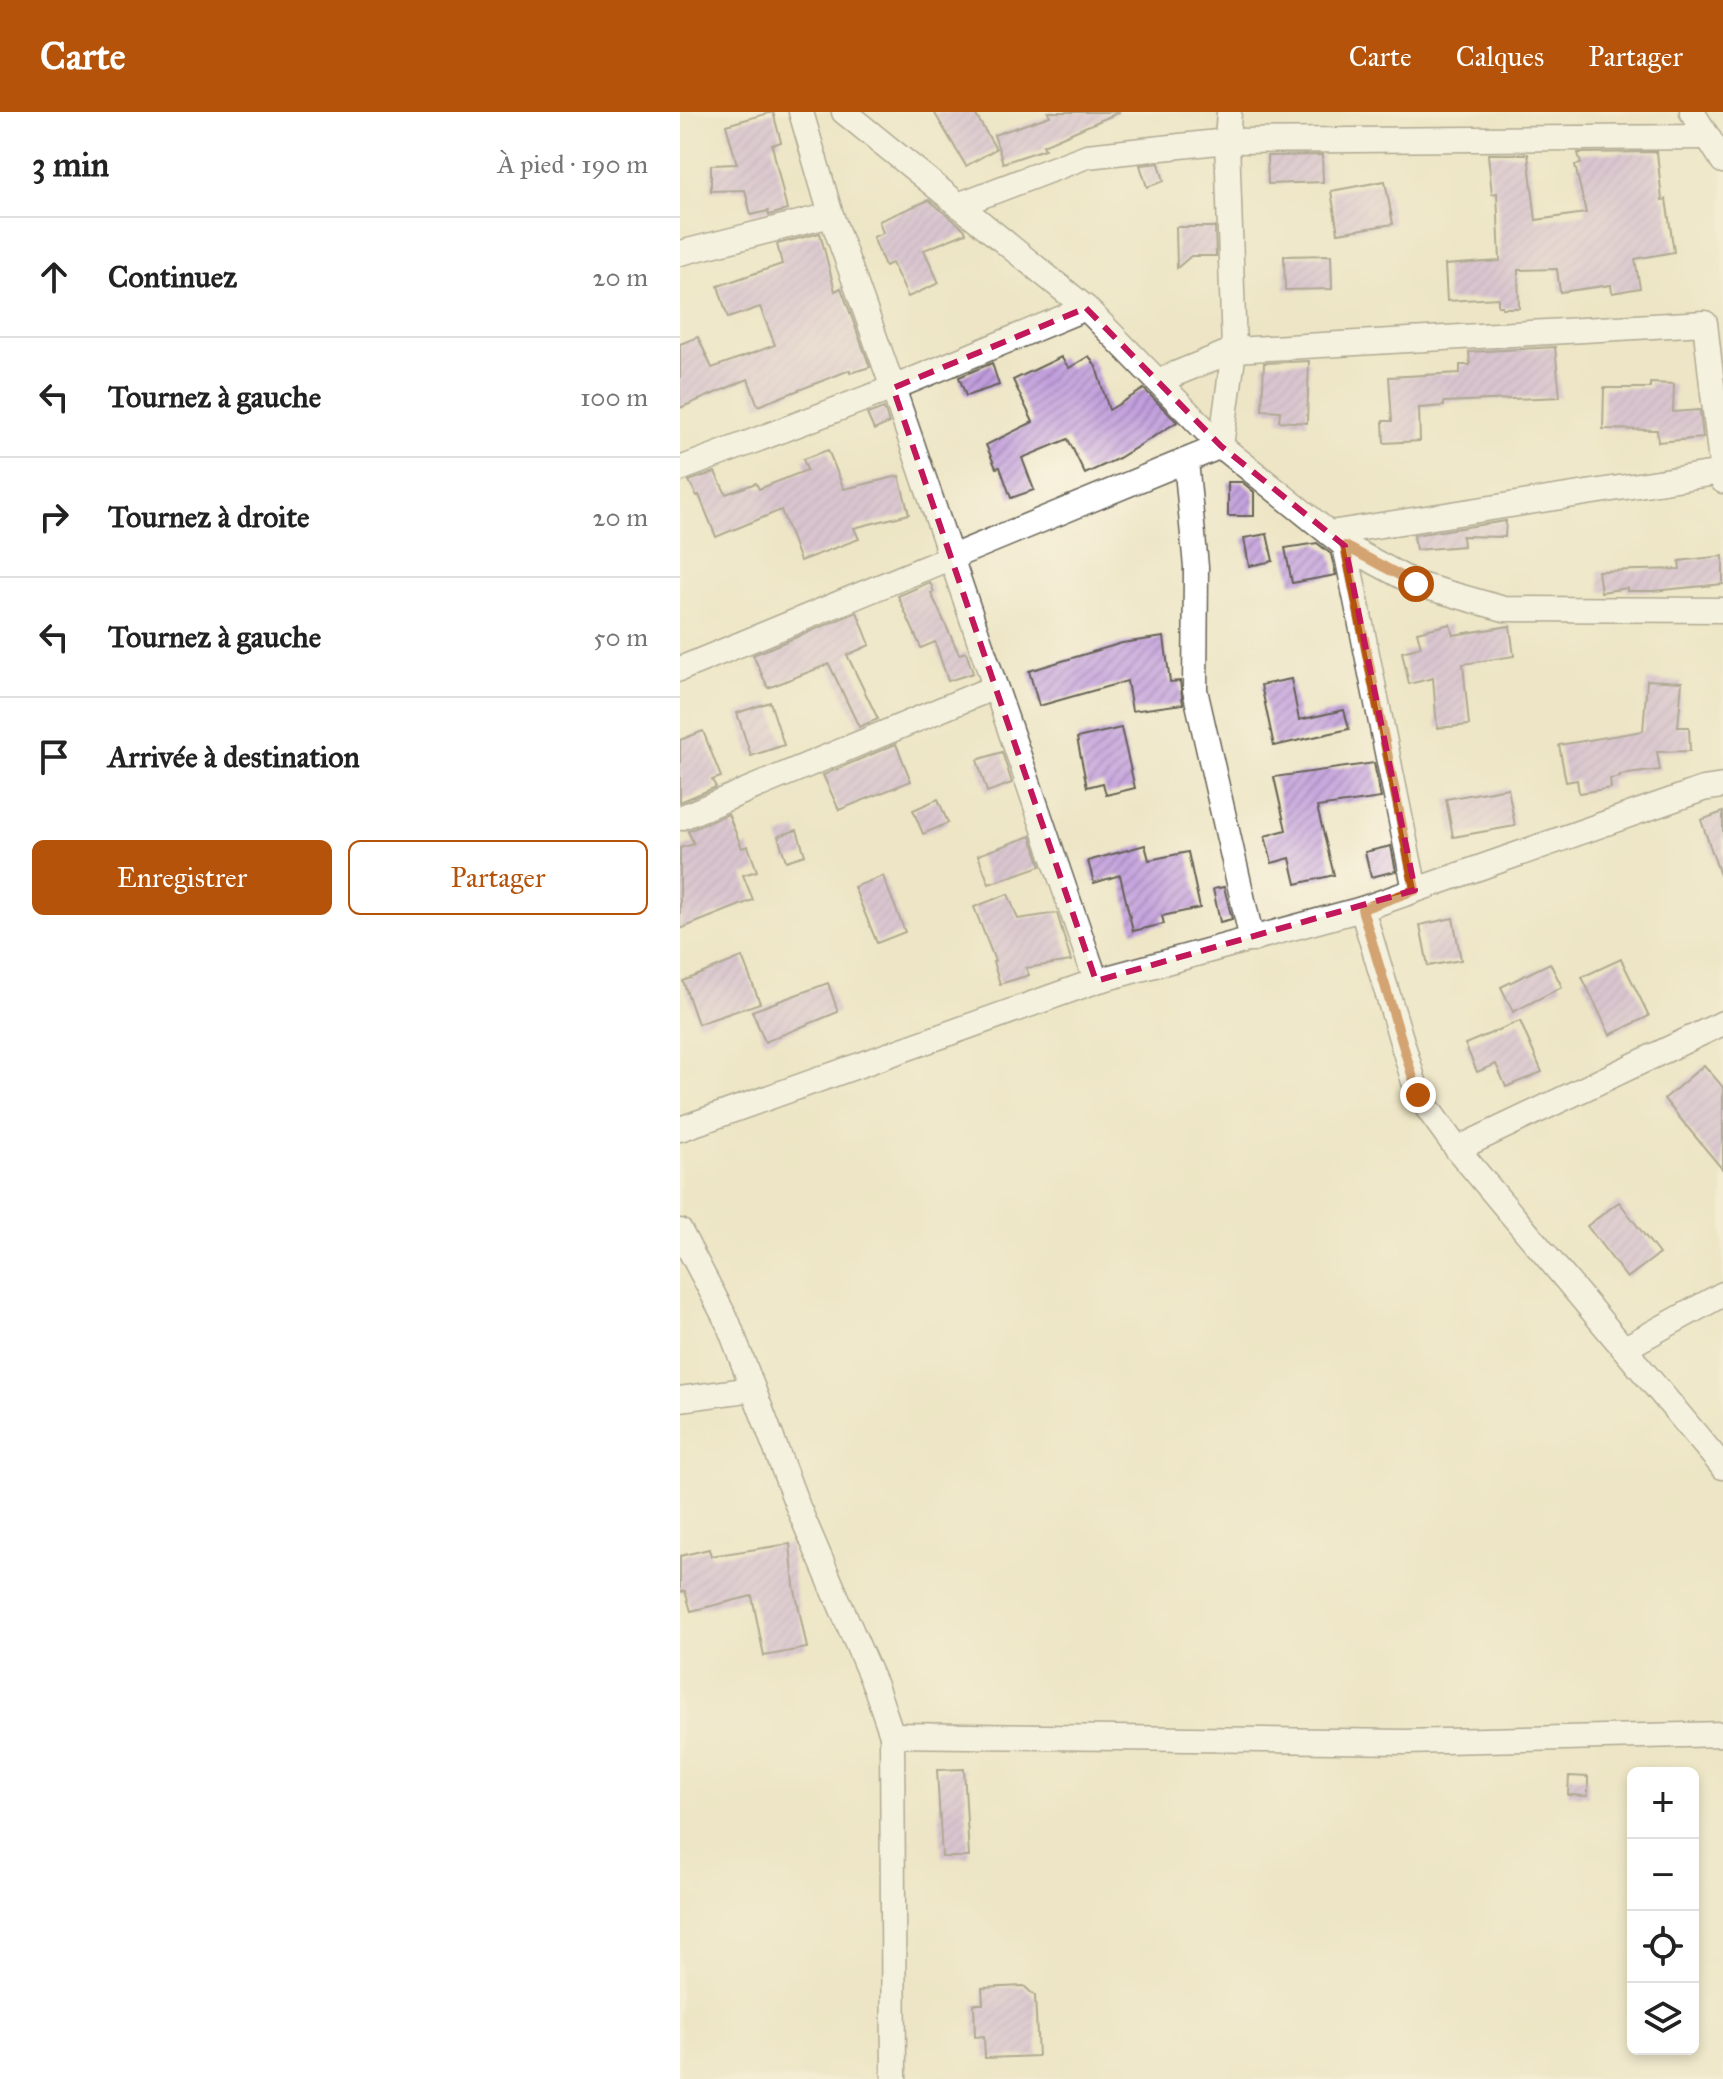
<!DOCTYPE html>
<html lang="fr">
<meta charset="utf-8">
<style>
:root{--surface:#fff;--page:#f6f6f6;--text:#222;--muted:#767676;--line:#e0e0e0;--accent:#b45309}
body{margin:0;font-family:"IM FELL Great Primer",serif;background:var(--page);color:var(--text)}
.controls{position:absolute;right:24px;bottom:24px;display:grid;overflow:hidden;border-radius:12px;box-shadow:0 4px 12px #0003}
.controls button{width:72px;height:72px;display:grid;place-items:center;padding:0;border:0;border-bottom:2px solid var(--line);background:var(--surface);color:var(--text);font:40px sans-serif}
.stop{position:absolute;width:24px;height:24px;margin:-18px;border:6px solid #b45309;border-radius:50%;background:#fff}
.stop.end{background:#b45309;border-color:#fff;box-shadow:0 2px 8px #0008}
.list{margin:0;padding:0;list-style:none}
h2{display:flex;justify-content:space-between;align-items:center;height:104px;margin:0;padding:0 32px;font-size:34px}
h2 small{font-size:26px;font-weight:400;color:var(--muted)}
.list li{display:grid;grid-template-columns:52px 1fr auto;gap:24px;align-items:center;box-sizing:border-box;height:120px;padding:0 32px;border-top:2px solid var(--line)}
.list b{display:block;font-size:30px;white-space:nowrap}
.list em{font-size:26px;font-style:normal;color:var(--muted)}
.actions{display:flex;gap:16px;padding:24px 32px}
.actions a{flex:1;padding:18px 0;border:2px solid var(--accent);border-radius:12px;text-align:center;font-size:28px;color:var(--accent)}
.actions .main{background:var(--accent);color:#fff}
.icon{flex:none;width:44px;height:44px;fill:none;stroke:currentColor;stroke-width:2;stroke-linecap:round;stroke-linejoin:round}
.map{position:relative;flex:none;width:1043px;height:1967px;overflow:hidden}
header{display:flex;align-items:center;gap:48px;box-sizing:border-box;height:112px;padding:0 40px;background:var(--accent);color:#fff}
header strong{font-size:38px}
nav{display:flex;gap:44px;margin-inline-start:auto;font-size:28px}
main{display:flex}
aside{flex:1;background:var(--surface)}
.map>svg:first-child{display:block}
.building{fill:url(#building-hatch)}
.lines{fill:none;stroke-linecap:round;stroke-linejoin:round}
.street-casing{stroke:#656257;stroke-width:27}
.street{stroke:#fff;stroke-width:24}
.route{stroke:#b45309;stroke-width:10}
.marked{fill:none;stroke:#c2185b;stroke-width:6;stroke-dasharray:16 10;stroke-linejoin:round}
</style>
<header>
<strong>Carte</strong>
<nav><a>Carte</a><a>Calques</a><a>Partager</a></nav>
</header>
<main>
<aside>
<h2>3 min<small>À pied · 190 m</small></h2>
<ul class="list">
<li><svg class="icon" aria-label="ahead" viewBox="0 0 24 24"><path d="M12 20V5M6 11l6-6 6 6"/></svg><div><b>Continuez</b></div><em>20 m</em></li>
<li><svg class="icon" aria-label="left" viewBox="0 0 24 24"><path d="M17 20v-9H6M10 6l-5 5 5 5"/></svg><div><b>Tournez à gauche</b></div><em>100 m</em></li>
<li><svg class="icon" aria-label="right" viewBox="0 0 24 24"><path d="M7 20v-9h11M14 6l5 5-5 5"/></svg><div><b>Tournez à droite</b></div><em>20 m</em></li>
<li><svg class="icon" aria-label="left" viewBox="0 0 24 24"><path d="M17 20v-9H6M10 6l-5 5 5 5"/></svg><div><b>Tournez à gauche</b></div><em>50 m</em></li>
<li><svg class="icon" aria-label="arrive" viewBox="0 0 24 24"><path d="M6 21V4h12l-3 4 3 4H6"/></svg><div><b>Arrivée à destination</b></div></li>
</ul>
<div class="actions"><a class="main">Enregistrer</a><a>Partager</a></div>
</aside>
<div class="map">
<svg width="1043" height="1967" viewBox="0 0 1043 1967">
<defs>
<pattern id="building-hatch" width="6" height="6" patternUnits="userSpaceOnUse" patternTransform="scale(2)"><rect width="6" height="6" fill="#c09cdd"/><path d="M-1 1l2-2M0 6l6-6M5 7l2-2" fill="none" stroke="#9b7eb2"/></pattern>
</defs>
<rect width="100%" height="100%" fill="#fcf5e5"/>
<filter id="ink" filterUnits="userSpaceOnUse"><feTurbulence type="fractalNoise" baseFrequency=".0125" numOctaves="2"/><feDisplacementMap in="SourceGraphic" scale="16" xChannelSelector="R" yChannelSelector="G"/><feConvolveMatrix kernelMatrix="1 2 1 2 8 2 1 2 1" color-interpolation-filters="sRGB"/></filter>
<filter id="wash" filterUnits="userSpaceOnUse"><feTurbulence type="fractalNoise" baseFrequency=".006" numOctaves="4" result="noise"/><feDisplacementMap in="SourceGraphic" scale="32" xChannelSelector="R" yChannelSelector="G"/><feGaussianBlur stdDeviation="1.8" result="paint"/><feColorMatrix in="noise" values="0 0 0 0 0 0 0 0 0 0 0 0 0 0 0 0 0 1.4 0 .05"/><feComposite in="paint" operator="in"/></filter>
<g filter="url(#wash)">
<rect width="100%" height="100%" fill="#ede5c5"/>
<g id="blocks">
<g class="building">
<polygon points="93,0 101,30 92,33 107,98 89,103 88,99 71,103 65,78 31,79 31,53 57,52 46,13"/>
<polygon points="254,0 294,0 316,37 286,54"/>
<polygon points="368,0 440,0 363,33 365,37 323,51 314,23 370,4"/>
<polygon points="977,40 982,88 986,87 994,140 955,147 960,176 932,181 931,173 880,180 877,157 838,158 839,196 822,196 822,194 818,194 818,186 767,189 765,153 820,149 817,81 812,82 808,42 848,42 856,108 906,101 895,53 901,52 898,41"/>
<polygon points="642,43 643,70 588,72 587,44"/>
<polygon points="479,51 484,69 467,75 460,53"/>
<polygon points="705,69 713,112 658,121 651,79"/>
<polygon points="249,88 284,117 286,121 244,138 259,171 228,185 212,151 205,154 193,125 203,121 199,109"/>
<polygon points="496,115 535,115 536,144 511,144 497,156"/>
<polygon points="140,121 155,179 161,176 190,255 170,261 170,258 78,294 68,267 0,296 0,232 18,225 32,256 95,233 80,195 48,206 38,174 102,152 97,132"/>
<polygon points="651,143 652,177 605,178 604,144"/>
<polygon points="875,235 880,285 764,290 764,294 739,296 740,329 704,331 703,309 712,309 709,265 780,261 780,253 790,253 789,240"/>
<polygon points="409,244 416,255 429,298 464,277 497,310 439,346 405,362 388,327 342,346 354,378 331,386 320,355 316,356 306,333 353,310 333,268 381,245 389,256"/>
<polygon points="629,249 627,311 599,309 600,299 582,298 584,251"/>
<polygon points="312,251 319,273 286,284 279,265"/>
<polygon points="970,271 994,272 993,300 1020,298 1023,326 978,330 977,318 923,317 924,276 970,276"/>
<polygon points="204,296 209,311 194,318 187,302"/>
<polygon points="148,338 164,377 219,364 229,402 174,416 179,427 120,449 101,398 36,425 19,383 17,384 9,369 35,360 46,382 76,371 79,377 127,358 123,347"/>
<polygon points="548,370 562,370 574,380 574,404 548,404"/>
<polygon points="826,409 825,425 782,424 783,434 736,438 734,423"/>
<polygon points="587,422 593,449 569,454 564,426"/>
<polygon points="637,431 651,442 656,463 612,471 605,436"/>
<polygon points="1043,444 1043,472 973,479 947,479 947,476 921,480 918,459 1000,457 999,449"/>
<polygon points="250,470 254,480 251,481 279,542 286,540 293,561 268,569 255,530 241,536 218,484"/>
<polygon points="177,500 190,533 167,543 198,607 179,615 149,552 88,576 73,543"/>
<polygon points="770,512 773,523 830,514 834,544 783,552 789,613 757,616 753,566 729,572 722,540 741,535 737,520"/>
<polygon points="484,525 490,570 500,569 503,592 452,599 447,569 359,594 349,559 442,531"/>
<polygon points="611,567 619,608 664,598 669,617 594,634 581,573"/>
<polygon points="967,568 1002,570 998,615 1009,615 1010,639 977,640 980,658 940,663 940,665 930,667 931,676 899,681 897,668 886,670 879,633 963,619"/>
<polygon points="90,590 104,633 71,644 57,601"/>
<polygon points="441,616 455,676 426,683 423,671 407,675 397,626"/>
<polygon points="23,619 41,665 32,668 36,675 0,690 0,628"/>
<polygon points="216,632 231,669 159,698 143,663"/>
<polygon points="322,640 332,671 307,680 297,648"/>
<polygon points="694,651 701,686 637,695 654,763 616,772 610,746 592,751 585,724 606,718 594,665"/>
<polygon points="828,676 835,714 773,725 766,687"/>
<polygon points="258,687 268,711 243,722 233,698"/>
<polygon points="1043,700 1043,762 1040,763 1021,708"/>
<polygon points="48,702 62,736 68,734 77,759 63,763 73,788 0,817 0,736 14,732 8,719"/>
<polygon points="117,718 125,743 106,749 98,724"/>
<polygon points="351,724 361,754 309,772 298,743"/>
<polygon points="465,733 469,748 508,740 520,796 482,804 484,812 453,819 440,763 414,771 408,749"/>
<polygon points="711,734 716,759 691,765 685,740"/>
<polygon points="203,764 225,820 197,831 174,775"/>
<polygon points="544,775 552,807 540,810 533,777"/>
<polygon points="328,782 338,807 377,801 391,849 346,856 349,863 320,872 313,850 315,849 294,795"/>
<polygon points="773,806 781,848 748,854 740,813"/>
<polygon points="62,845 80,891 18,912 3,869"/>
<polygon points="941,847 969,904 930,923 902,865"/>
<polygon points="870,851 882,875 833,900 821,875"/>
<polygon points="148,871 158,900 85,930 72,899"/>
<polygon points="840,909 862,960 826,975 816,952 797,960 785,932"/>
<polygon points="1024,953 1043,975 1043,1058 984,987"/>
<polygon points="939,1090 979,1142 947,1166 907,1114"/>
<polygon points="110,1432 114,1473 127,1536 84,1544 72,1484 11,1499 5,1479 0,1480 0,1444 29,1437 31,1444"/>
<polygon points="284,1657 289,1745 262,1745 257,1658"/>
<polygon points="889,1664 908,1665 908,1684 888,1683"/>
<polygon points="344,1874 355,1884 358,1944 305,1946 304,1924 295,1925 294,1892 303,1892 302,1876"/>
</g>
</g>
</g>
<g filter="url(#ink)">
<use href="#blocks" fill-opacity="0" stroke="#656257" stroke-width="2"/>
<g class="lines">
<g class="street-casing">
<g id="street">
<polyline points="121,0 151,103 213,276 416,869"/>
<polyline points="164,0 406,196 541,334 665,434 736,472 824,497 1043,498"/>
<polyline points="1012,0 1043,49"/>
<polyline points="278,93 407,44 547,29 1027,25"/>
<polyline points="0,141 151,103"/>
<polyline points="478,269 554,238 1025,211 1043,369"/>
<polyline points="506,349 516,455 515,578 572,828"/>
<polyline points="0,357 213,276 406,196"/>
<polyline points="650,421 1042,360"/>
<polyline points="665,434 735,778"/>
<polyline points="0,557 541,334 554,238 547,29 549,0"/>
<polyline points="0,706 315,575"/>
<polyline points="682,797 738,983 777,1037 1043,1355"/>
<polyline points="0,1017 416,869 682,797 1023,677 1043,674"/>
<polyline points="777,1037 1043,911"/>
<polyline points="0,1119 48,1211 118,1395 196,1576 212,1623 214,1967"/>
<polyline points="945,1236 1043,1182"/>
<polyline points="0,1287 73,1277"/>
<polyline points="212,1623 724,1630 1043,1622"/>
</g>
</g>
<use href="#street" class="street"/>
</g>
</g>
<g class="lines" filter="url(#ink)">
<polyline class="route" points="736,472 665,434 735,778 682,797 738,983"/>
</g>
<path d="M0 0H1043V1967H0ZM406 196 541 334 665 434 735 778 416 869 213 276Z" fill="#ede5c5" fill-opacity=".55" fill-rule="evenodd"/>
<path class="marked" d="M406 196 541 334 665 434 735 778 416 869 213 276Z"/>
</svg>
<div class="controls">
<button>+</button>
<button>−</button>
<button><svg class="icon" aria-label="locate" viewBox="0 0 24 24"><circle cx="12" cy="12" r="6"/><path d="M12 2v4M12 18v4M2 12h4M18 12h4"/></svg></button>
<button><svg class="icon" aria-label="layers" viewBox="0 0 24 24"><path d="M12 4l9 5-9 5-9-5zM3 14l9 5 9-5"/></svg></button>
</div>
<div class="stop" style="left:736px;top:472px"></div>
<div class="stop end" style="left:738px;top:983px"></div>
</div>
</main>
